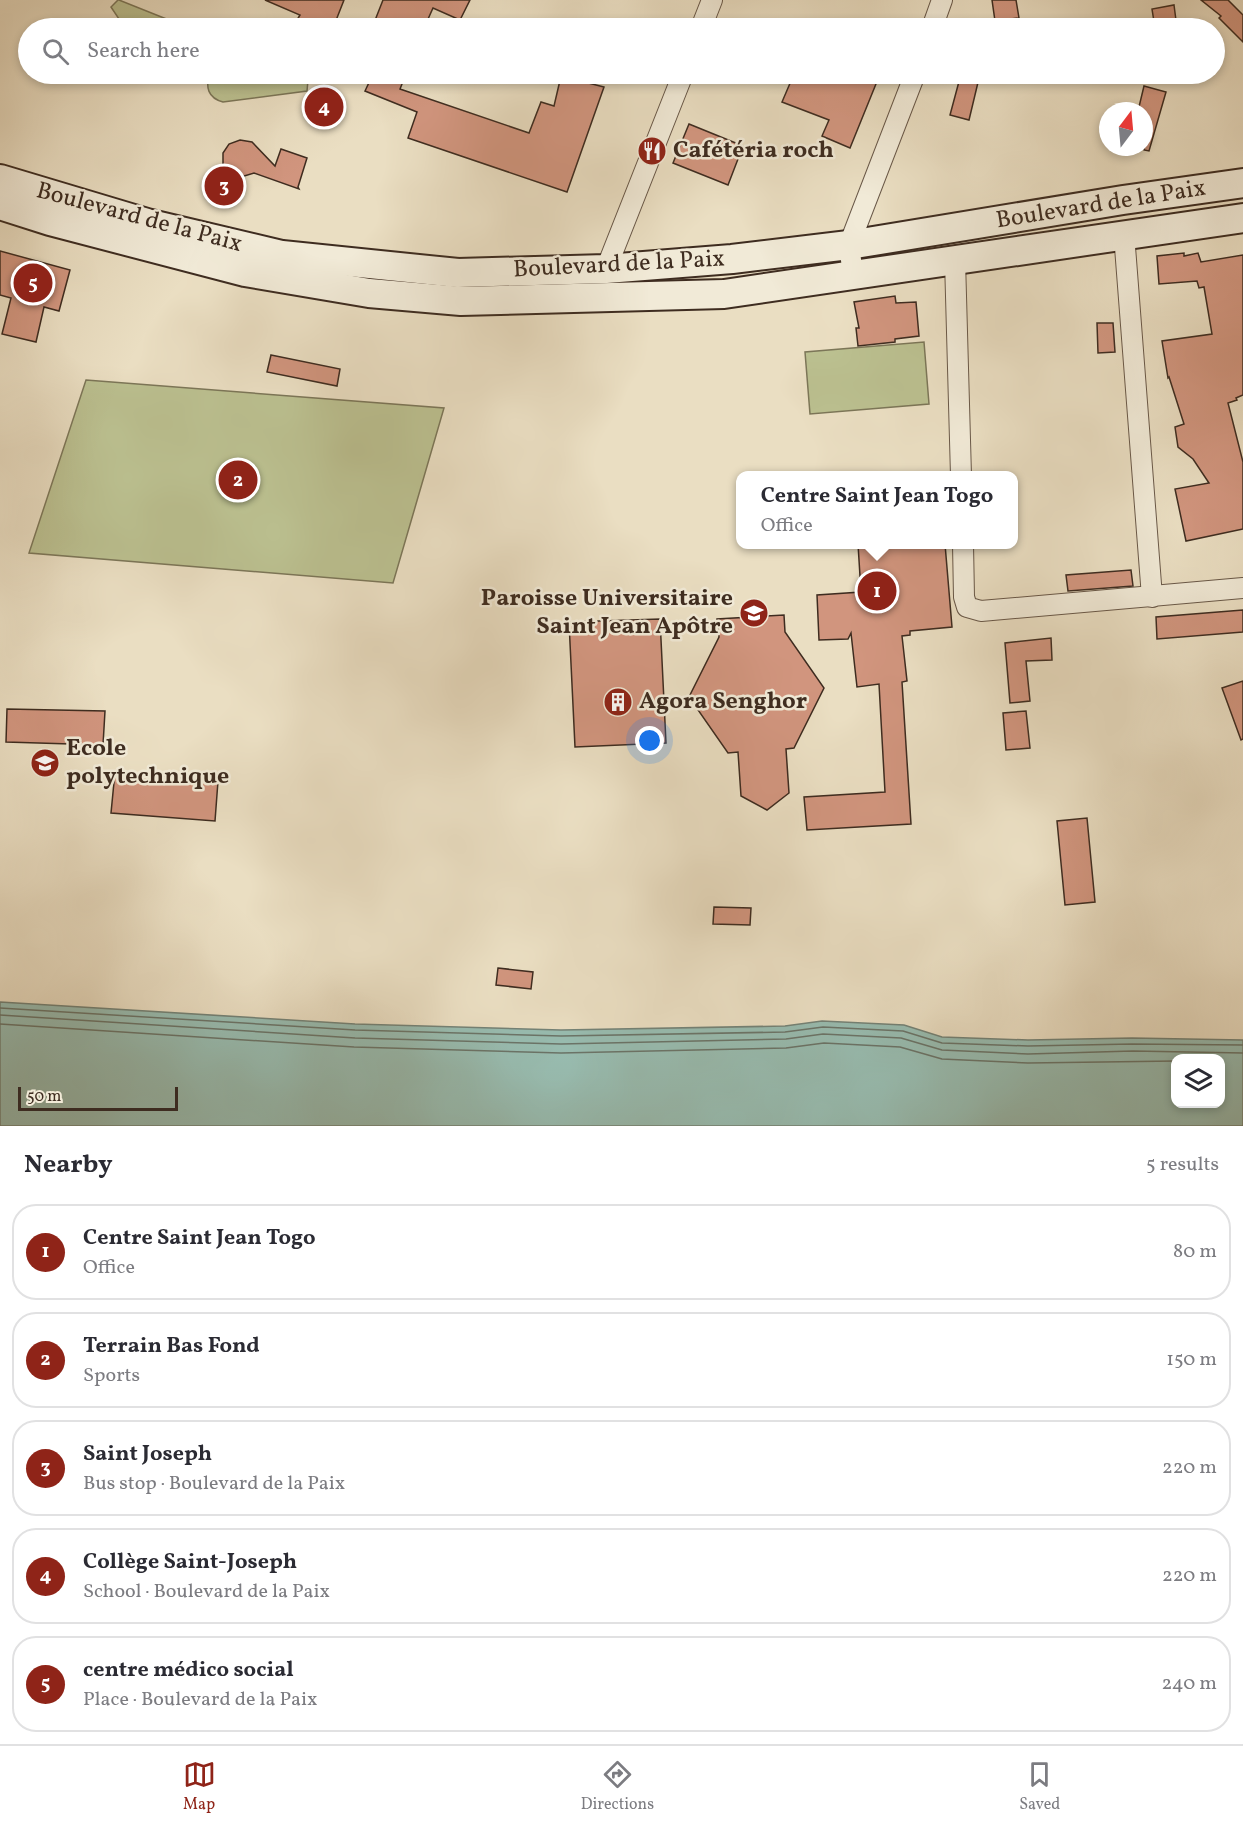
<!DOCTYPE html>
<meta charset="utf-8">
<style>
:root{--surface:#fff;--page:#f2f2f3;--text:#2b2b33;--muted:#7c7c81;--line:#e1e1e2;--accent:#8f2418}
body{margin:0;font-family:Vollkorn,serif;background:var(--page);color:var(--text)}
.controls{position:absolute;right:18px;bottom:18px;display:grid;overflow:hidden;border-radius:12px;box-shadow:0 3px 9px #0003}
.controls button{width:54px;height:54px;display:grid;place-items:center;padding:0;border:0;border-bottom:2px solid var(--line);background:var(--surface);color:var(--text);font:30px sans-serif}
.compass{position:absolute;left:1099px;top:102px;width:54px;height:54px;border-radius:50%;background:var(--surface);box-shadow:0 3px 9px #0003;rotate:16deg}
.scale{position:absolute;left:18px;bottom:15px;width:160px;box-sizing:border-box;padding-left:6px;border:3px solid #3e2c20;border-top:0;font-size:16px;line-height:21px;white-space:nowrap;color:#3e2c20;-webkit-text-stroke:4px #f1ead7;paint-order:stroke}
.you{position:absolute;left:650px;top:741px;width:21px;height:21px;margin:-15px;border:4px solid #fff;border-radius:50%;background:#1a73e8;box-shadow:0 0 0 9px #1a73e833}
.badge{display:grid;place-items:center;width:39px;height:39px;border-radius:50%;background:var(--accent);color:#fff;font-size:20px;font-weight:700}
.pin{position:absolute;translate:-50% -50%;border:3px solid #fff;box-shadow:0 2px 6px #0006}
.popup{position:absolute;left:736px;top:471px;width:282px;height:78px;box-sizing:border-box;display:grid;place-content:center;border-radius:12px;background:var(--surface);filter:drop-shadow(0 2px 4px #0005);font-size:20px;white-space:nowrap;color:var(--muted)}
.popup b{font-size:22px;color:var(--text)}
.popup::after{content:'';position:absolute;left:50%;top:100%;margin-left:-12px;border:12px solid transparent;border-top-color:var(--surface)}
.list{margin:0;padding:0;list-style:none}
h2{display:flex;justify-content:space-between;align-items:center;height:78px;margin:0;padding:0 24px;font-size:26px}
h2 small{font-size:20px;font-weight:400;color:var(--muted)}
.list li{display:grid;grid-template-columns:39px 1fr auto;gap:18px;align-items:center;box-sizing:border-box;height:96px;margin:0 12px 12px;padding:0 12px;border:2px solid var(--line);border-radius:24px}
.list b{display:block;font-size:22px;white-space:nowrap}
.list p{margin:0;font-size:20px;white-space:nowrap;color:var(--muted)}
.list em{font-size:20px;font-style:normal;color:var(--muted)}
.icon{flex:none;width:33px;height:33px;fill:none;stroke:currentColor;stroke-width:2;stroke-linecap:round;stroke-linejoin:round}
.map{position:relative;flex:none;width:1243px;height:1126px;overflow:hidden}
.search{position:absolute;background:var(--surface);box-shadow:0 3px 9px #0003;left:18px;right:18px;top:18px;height:66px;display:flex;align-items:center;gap:15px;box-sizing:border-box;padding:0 21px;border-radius:33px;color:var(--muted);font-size:22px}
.sheet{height:618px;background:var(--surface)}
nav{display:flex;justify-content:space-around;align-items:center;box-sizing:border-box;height:84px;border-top:2px solid var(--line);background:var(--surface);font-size:16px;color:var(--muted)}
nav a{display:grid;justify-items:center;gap:3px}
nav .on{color:var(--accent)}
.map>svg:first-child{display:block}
.green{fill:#bbc090;stroke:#7c7658;stroke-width:1.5}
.water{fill:#98bcb0;stroke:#748276;stroke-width:1.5;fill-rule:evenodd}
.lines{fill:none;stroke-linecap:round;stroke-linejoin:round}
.shore{stroke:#6b7468;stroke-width:1.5}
.building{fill:#d1957e;stroke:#3e2c20;stroke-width:1.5}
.minor-casing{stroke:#695848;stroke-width:22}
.secondary-casing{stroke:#3e2c20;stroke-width:32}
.minor{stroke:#f1ead7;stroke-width:20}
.secondary{stroke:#f1ead7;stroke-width:28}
.labels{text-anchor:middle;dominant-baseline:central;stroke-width:5;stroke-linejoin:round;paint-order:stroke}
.poi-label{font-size:24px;font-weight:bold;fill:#3e2c20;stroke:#f1ead7;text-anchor:start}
.street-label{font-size:24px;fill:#3e2c20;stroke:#f1ead7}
</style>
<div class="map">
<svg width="1243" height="1126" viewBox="0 0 1243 1126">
<rect width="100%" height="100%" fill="#eadec2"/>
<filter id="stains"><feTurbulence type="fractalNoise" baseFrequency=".00333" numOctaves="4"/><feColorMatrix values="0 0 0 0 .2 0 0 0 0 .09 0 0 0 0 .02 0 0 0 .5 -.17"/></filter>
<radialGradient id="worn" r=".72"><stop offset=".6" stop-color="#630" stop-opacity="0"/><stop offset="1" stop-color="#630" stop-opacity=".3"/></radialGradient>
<g class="green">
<polygon points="118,0 119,0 189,28 125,28 111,7"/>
<path d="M157 74H187C178 83 167 83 157 74Z"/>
<path d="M210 74H294L308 80 307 91 223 102C208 98 205 87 210 74Z"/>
<polygon points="924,342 929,404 810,414 805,352"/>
<polygon points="86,380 444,408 393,583 29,553"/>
</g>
<path class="water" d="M0 1002 355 1024 561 1030 785 1026 822 1021 904 1025 942 1037 1028 1040 1132 1038 1243 1040V1126H0ZM1176 1058H1220V1104H1176Z"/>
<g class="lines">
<g class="shore">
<polyline points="0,1008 355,1030 561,1036 785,1032 823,1027 903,1031 942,1043 1028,1046 1132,1044 1243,1045"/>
<polyline points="0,1015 355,1038 561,1044 786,1039 823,1034 901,1038 942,1050 1028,1054 1133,1051 1243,1053"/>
<polyline points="0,1024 354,1047 561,1053 786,1048 824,1043 900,1047 942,1059 1028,1063 1176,1061"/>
</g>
</g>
<g class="building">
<polygon points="265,0 344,0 333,28 317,28 297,20 300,15"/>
<polygon points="383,0 470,0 460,20 433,8 424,28 372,28"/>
<polygon points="992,0 1016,0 1019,18 995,21"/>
<polygon points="1201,0 1228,0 1243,15 1243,42 1219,18 1221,16"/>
<polygon points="1174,5 1177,28 1155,28 1152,9"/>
<polygon points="373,74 406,74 400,89 529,133 541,102 554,106 561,76 604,87 567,192 408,138 417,112 365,91"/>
<polygon points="794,74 880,74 850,148 822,136 829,120 782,102"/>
<polygon points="961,74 980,74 969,120 950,115"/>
<polygon points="1144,86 1166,92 1149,151 1144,150 1144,111 1138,111"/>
<polygon points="689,124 743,146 728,185 673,163"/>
<polygon points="240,140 252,142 275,166 281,149 307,158 298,187 299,189 254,173 241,177 230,174 223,164 223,153 229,144"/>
<polygon points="0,251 70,270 59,311 44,307 36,342 2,334 11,298 0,295"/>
<polygon points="1184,253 1184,256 1198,253 1201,262 1243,255 1243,395 1236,398 1237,400 1228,403 1243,462 1243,529 1186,541 1175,489 1209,483 1193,459 1178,447 1175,427 1184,424 1169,377 1168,378 1162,341 1212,334 1204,287 1199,288 1197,281 1159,284 1157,256"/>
<polygon points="895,296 896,303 916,302 919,336 895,339 895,342 858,346 856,328 859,328 854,302"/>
<polygon points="1097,323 1113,323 1115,352 1098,353"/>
<polygon points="271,355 340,369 337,386 267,372"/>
<polygon points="858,544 945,544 952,627 910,631 910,635 902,636 907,681 902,682 911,824 807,830 804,797 885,792 879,684 857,687 851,633 848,639 819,640 817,595 861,592"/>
<polygon points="1131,570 1133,586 1068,591 1066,575"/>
<polygon points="1243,610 1243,632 1157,639 1156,617"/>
<polygon points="784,615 785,632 824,688 794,748 786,749 789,793 767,810 741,796 738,752 728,753 689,697 719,637 717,619"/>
<polygon points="660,619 666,743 575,747 569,622"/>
<polygon points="1051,638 1052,660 1026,661 1030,701 1010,703 1005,643"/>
<polygon points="1243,681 1243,739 1241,740 1222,688"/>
<polygon points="7,709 105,711 103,745 6,742"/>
<polygon points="1026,711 1030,748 1006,750 1003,713"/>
<polygon points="115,772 218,781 215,821 111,813"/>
<polygon points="1087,818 1095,902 1065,905 1057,821"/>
<polygon points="714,907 751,908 750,925 713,924"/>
<polygon points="498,968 533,972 531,989 496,985"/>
</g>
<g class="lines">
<g class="minor-casing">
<g id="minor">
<polyline points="701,28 712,0"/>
<polyline points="932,28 942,0"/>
<polyline points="1124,234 1152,597"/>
<polyline points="955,260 961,476"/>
<polyline points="606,269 683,74"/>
<polyline points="853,275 849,245 915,74"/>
<polyline points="963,544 964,597 967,607 981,611 1243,588"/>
</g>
</g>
<g class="secondary-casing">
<g id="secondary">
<polyline points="0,179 147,223 282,255 458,273 606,269 732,259 849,245 1123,200 1243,183"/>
<polyline points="0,205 50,221 245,272 369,293 461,301 724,294 1243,218"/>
</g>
</g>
<use href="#minor" class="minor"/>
<use href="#secondary" class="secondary"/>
</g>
<defs>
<g id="restaurant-disc" transform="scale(1.5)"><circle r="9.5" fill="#8f2418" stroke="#f1ead7"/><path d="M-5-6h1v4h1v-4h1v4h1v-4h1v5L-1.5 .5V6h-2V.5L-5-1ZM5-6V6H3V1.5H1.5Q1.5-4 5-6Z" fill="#fff"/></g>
<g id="school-disc" transform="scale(1.5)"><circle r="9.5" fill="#8f2418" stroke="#f1ead7"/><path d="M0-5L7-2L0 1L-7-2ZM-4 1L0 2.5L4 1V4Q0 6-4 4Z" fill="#fff"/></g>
<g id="building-disc" transform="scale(1.5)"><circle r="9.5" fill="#8f2418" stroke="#f1ead7"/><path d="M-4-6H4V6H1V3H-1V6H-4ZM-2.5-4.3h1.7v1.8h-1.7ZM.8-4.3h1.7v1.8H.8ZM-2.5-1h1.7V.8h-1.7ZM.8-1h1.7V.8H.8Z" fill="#fff"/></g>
</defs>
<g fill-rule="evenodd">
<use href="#restaurant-disc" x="652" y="151"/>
<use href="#school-disc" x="754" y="613"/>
<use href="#building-disc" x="618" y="702"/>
<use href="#school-disc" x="45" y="763"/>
</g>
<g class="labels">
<g class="poi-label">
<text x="673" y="151">Cafétéria roch</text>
<text x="733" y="599" text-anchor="end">Paroisse Universitaire<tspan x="733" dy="28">Saint Jean Apôtre</tspan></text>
<text x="639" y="702">Agora Senghor</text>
<text x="66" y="749">Ecole<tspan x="66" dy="28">polytechnique</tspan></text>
</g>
<g class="street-label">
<text transform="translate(1101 205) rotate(-9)">Boulevard de la Paix</text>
<text transform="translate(139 218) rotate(15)">Boulevard de la Paix</text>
<text transform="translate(619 265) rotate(-3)">Boulevard de la Paix</text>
</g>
</g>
<rect width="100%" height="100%" filter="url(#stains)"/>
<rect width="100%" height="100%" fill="url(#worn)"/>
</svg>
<div class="controls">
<button><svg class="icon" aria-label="layers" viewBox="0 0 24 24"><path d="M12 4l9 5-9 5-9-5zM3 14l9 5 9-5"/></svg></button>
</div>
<svg class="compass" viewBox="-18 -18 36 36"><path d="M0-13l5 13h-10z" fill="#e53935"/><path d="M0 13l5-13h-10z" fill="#7c7c81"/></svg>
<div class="scale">50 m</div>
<div class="you"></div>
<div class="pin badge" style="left:877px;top:591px">1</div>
<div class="popup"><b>Centre Saint Jean Togo</b>Office</div>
<div class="pin badge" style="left:238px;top:480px">2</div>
<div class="pin badge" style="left:224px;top:186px">3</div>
<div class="pin badge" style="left:324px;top:107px">4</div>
<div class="pin badge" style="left:33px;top:283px">5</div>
<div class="search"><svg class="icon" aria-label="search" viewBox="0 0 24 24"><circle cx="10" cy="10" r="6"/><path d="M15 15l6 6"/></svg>Search here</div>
</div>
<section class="sheet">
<h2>Nearby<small>5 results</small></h2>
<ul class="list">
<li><span class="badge">1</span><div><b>Centre Saint Jean Togo</b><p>Office</p></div><em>80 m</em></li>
<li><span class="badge">2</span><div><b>Terrain Bas Fond</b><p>Sports</p></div><em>150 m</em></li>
<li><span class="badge">3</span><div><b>Saint Joseph</b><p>Bus stop · Boulevard de la Paix</p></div><em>220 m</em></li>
<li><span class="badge">4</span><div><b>Collège Saint-Joseph</b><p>School · Boulevard de la Paix</p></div><em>220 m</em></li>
<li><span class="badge">5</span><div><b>centre médico social</b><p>Place · Boulevard de la Paix</p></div><em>240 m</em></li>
</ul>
</section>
<nav>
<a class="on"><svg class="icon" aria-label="map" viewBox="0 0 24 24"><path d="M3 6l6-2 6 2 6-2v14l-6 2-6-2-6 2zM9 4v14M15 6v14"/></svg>Map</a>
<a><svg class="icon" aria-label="directions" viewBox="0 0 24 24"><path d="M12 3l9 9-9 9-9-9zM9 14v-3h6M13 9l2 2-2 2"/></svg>Directions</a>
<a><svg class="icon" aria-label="saved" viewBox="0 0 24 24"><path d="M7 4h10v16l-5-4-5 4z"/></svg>Saved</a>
</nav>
